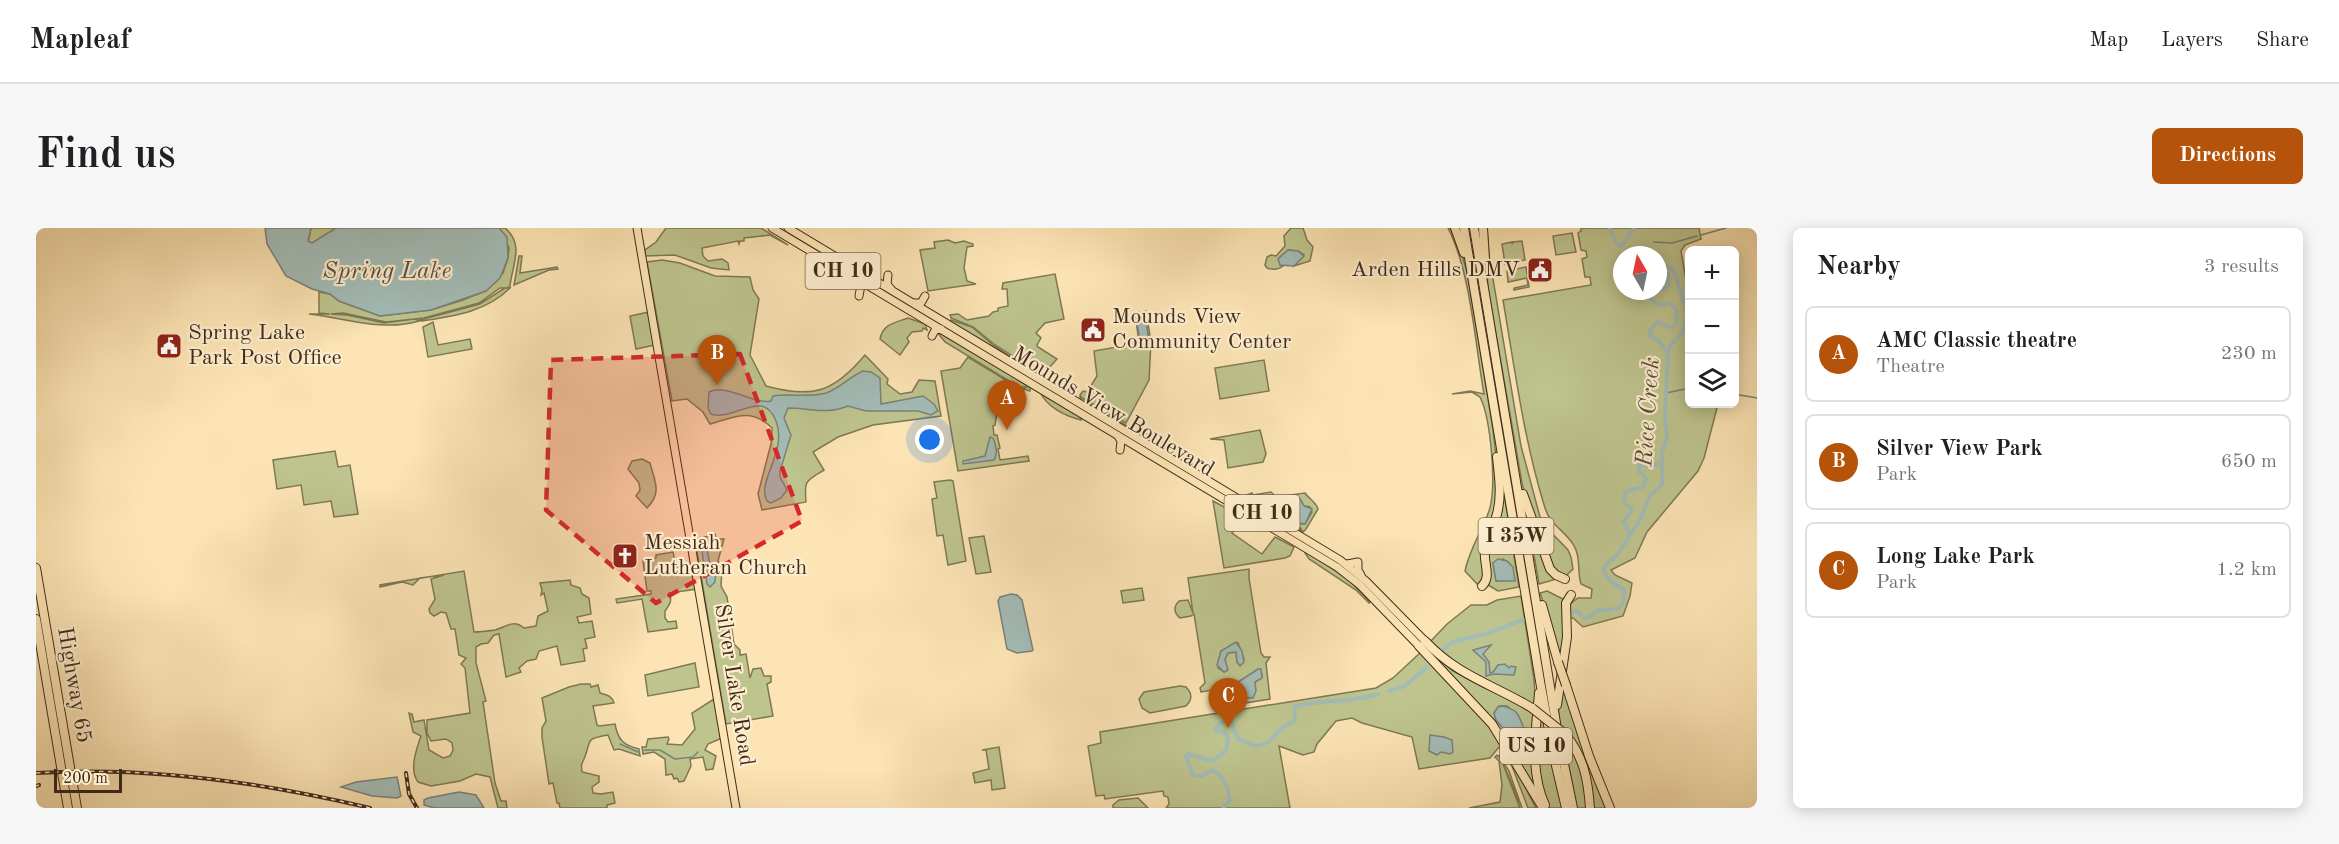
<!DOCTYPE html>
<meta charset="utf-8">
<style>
:root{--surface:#fff;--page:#f6f6f6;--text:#202124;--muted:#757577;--line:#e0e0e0;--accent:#b45309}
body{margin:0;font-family:"Old Standard TT",serif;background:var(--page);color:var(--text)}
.controls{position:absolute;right:18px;top:18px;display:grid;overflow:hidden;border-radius:9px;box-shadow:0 3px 15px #0003}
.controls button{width:54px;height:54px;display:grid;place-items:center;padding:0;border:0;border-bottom:2px solid var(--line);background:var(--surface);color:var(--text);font:30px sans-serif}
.compass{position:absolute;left:1577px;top:18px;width:54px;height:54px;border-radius:50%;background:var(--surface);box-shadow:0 3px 15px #0003;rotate:351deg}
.scale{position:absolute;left:18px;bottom:15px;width:68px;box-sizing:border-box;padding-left:6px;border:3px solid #402b19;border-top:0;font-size:16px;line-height:21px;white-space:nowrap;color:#402b19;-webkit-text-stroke:4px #fdedce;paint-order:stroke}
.you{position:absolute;left:894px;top:212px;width:21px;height:21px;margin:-15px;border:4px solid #fff;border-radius:50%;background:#1a73e8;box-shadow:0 0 0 9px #1a73e833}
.badge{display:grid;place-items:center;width:39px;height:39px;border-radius:50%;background:var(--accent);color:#fff;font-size:20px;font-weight:700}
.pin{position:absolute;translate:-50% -50px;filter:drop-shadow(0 2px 3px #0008)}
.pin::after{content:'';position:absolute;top:32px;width:21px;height:18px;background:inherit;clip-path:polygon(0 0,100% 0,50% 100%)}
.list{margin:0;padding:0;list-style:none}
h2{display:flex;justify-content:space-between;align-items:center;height:78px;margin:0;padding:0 24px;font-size:26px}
h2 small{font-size:20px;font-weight:400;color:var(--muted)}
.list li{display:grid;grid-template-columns:39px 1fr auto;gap:18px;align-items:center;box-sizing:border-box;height:96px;margin:0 12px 12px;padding:0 12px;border:2px solid var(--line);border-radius:9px}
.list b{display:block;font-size:22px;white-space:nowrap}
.list p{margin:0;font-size:20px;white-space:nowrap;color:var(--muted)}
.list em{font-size:20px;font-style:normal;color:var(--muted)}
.icon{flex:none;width:33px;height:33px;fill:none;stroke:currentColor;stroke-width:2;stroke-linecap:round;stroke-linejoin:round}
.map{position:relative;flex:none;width:1721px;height:580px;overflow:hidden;border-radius:9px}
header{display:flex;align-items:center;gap:36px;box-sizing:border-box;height:84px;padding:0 30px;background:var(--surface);border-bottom:2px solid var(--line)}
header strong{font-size:28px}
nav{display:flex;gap:33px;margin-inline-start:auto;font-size:21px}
.intro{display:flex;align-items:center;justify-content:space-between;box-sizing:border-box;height:144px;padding:0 36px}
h1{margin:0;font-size:42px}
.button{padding:15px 27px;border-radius:9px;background:var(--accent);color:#fff;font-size:21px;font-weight:700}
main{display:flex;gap:36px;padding:0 36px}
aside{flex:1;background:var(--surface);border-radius:9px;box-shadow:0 3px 15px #0003}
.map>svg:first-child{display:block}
.green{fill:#bec48e;stroke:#7f7854;stroke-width:1.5;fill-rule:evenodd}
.water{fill:#a3bcb7;stroke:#7b8278;stroke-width:1.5}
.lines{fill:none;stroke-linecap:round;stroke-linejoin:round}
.stream{stroke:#7b8278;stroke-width:1.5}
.river{stroke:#a3bcb7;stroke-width:4}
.major-casing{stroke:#402b19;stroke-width:9}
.highway-casing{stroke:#402b19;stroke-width:10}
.major{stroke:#fce4b4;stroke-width:7}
.highway{stroke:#fce4b4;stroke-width:8}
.rail-casing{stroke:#402b19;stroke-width:4}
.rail{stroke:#fdedce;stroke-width:1.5;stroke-dasharray:4.5;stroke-linecap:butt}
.highway-bridge-casing{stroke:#402b19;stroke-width:10;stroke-linecap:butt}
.highway-bridge{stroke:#fce4b4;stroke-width:8}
.marked{fill:#d62828;fill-opacity:0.2;stroke:#d62828;stroke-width:4.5;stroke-dasharray:12 8;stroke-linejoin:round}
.labels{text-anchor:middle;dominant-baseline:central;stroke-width:4.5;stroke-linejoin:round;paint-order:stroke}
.shield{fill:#fdedce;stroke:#79654f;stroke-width:1.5}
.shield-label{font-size:21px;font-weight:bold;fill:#402b19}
.poi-label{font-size:22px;fill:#402b19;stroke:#fdedce;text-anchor:start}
.street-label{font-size:22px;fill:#402b19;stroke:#fdedce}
.water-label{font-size:24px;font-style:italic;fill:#594f40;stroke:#fdedce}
</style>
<header>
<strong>Mapleaf</strong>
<nav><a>Map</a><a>Layers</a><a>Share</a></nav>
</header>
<div class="intro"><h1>Find us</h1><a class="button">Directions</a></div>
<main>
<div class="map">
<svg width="1721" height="580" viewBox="0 0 1721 580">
<rect width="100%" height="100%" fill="#fce4b4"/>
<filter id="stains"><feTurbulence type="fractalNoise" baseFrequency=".00333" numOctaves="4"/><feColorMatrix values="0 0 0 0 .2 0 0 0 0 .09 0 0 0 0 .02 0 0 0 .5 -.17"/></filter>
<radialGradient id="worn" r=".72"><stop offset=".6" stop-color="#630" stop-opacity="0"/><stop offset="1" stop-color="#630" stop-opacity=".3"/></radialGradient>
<g class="green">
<polygon points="275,0 300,0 277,15 272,14"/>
<path d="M463 0H469C489 17 476 37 474 58L471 60H474C450 84 418 88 386 93L384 92 444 76 469 60H464L443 75 388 90 350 94 307 85 295 86 311 87 348 95 379 91 383 93C347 104 309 90 273 86H294L283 85V64L294 66 303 73 344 88 395 82 427 72 449 63 467 45 472 30 473 20Z"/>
<polygon points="630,0 725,0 752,17 734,7 708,10 708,13 704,13 703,16 702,13 666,20 667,28 672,33 686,31 692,35 693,42 675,40 639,27 609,28 609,22 620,14"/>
<path d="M1255 0H1267L1271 12 1277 19 1274 33 1258 38 1268 27 1262 23 1252 22 1244 29V37L1247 38C1242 42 1237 42 1231 40L1229 37 1231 29 1235 27 1240 28 1249 18 1248 8Z"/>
<path d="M1412 0H1418L1431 44 1457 202 1463 255 1450 348 1443 358 1429 343C1433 322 1446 303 1453 283 1461 260 1455 191 1444 169L1436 164 1416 166 1434 163 1448 166C1439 116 1435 45 1412 0Z"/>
<polygon points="1448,0 1451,0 1453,27 1485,218 1504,289 1510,299 1532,322 1535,329 1537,341 1530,348 1520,346 1493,282 1486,255 1452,60"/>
<path d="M1545 0H1663L1665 11 1649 17 1645 23 1653 69 1654 176H1682L1668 230 1662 243 1611 304 1599 330 1575 342 1579 347 1596 355 1594 368 1587 388 1547 399 1537 390H1532L1534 376 1542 370H1555L1556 361 1545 356C1541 343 1545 328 1537 316 1528 302 1514 297 1509 280 1488 213 1479 142 1467 72L1555 57 1554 49H1549L1546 31 1551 29 1550 23 1545 22 1542 5 1545 3ZM1586 27H1622V63H1586Z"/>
<polygon points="1536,5 1540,24 1520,27 1517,8"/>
<polygon points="912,12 919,15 928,13 937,16 937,18 931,19 928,40 931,53 940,56 892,63 884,22 899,20 898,14"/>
<polygon points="1486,13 1489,32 1469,36 1466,16 1476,14 1476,16 1477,14"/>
<polygon points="483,28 486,28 484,45 521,39 522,41 513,42 478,57"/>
<path d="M626 32 644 35 679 48 714 49 717 62 723 71 714 127 730 158C777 171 798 164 829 127L852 151 851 156 864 166 876 164 883 152 899 153 905 188 837 197 802 209 777 224 788 242C770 253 768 252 770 274L726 282 722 266 736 212V200C715 179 699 189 674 196L667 184 651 171 636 173 611 34Z"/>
<polygon points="1490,39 1493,59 1478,62 1478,60 1492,57 1491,50 1472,54 1471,43"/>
<polygon points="1019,46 1028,91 1009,95 1000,105 1005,110 1001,117 1002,119 1021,131 1007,147 959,117 937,99 915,90 914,87 922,86 931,92 953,88 957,84 962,83 962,80 972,78 971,61 966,61 967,55"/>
<path d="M1110 83 1115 114 1113 152 1090 195 1046 170 1096 201 1108 205 1113 211 1110 205 1121 211 1114 214 1045 174 1044 169 1046 170 1044 167 1047 163 1051 164 1061 148 1058 123 1103 115 1099 85ZM1108 86 1113 111V113L1104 112 1100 90Z"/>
<polygon points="613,84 619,117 600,121 594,88"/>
<path d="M872 90 889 96 891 102 887 100 886 103 876 104 871 110 873 114 864 127 844 111C847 96 858 95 872 90Z"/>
<polygon points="915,92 936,99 957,117 1005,149 915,95"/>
<polygon points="397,94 402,117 434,111 436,121 392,129 387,99"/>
<polygon points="900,103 994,159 994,163 987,161 991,159 983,159 909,114"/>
<polygon points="932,129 973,154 967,157 958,168 961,184 959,197 957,198 958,207 961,207 964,220 962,221 964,232 992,228 993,233 922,243 905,143 924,140"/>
<polygon points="1228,132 1233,163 1184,171 1179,140"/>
<path d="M1004 164 1044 188 1045 192C1029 188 1011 179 1004 164Z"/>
<polygon points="1224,202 1230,226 1227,234 1192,240 1188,212 1174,211"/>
<polygon points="299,223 302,239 314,237 322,286 298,289 295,273 268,277 265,257 241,261 237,232"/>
<path d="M606 231 614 235C618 252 627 264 611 280L600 268 604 262 603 255 592 241 596 233Z"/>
<polygon points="914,252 917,253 930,333 912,337 907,307 901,308 896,271 901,270 898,254"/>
<path d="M1466 253 1483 359 1462 363 1452 357 1450 334ZM1467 331 1473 335 1479 352 1460 353 1457 335Z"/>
<path d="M1235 264 1240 269 1269 265C1272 270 1281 275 1282 281L1270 301 1267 304 1262 296 1238 279 1208 268 1216 265 1217 267ZM1260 270 1264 271 1268 278 1274 279 1276 284 1269 296H1263L1243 282 1245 278Z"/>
<polygon points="1209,270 1234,279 1262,298 1266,304"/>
<polygon points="1177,273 1207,289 1196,305 1226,326 1239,309 1258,319 1254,328 1249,330 1188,340"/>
<polygon points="1490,282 1512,340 1524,350 1503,356"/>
<polygon points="679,306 680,311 688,311 682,333 686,339 685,358 691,369 698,416 704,422 704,427 710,426 714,450 717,441 725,440 728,448 735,448 735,454 731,456 737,488 690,496 659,312"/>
<polygon points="948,308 955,344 940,346 933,310"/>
<path d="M637 324 640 339 657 336 661 361 633 365C637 374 633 377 629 383V390L632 394 640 393 641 400 612 404 606 371 581 375 580 371 615 366V363H611L607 333 620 330V327Z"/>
<polygon points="1271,324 1312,351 1334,374 1333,375 1320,362 1273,331 1269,325"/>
<path d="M1213 341V350L1225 425 1228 429H1234L1230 435 1234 471 1191 478 1188 476 1198 474 1197 459 1165 464 1164 460 1169 455 1158 386 1155 388 1144 390C1138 385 1137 379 1143 373L1152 372 1157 385 1152 350ZM1202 415 1208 431 1201 434 1200 424 1192 425 1189 431 1188 444 1182 440 1185 423ZM1222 441 1225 443 1226 449 1219 454V462L1212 470 1200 468V460Z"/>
<path d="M428 343 438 404C445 404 452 403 459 402 470 399 477 391 488 400L500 398 502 388 512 383 508 365 505 367 506 362 504 355 534 352 535 357 544 360 546 366 553 370 555 386 541 389 543 395 556 393 559 409 549 411 551 420 547 421 549 433 525 437 521 418 503 423 500 431 491 433 483 440 485 444 470 449 463 406 458 407 452 415 445 416 440 419V435L450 473 447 474 459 555 465 573H470L471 580H462L454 549 440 546 424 553 395 558 382 554C373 542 380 522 385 508L377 504 373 485 376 486 378 494 388 492 393 522 407 530 414 528 417 522 416 515 410 511 395 513 391 505V492L434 485 429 440 425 436 430 430 423 427 419 401H415L410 385 405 384 398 388 394 385 393 381 399 371 395 351 408 347 384 350 377 357 366 354 344 359V357Z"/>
<polygon points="1106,360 1108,372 1087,375 1085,363"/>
<polygon points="1511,363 1529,372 1529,397 1526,432 1504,365"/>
<polygon points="1485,368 1498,451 1500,480 1422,439 1394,414 1411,396 1435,377 1451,377 1461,372"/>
<path d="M1389 419 1417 443 1500 485 1502 568 1472 518 1388 420ZM1463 478H1471C1487 491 1489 506 1488 525L1460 492 1458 485Z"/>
<polygon points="1385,424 1444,486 1470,523 1500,580 1492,580 1476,538 1463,519 1454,530 1383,541 1376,509 1326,495 1316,490 1300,493 1281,516 1278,524 1267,527 1243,518 1254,580 1130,580 1133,576 1132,569 1128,568 1127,563 1069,571 1068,567 1060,568 1052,518 1065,515 1064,504 1340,460 1357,450"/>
<polygon points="659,435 663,459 612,468 609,447"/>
<polygon points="1526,453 1550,530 1524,499 1522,475"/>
<path d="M545 456H554L555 459 562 457 564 465C570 467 576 467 578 475L557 478 561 497 563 498 579 496C582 512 587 517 603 521L604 528 583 521 578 522 572 507C548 511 556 512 548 531 545 537 545 537 546 544L563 548V554L556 559 557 565 565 566 577 564 579 575 571 577V580H524L523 575H521L517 555 513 556 506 509V500L510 493 506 470 533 459Z"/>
<path d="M1144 458 1150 459C1157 466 1156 472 1150 478L1114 485 1106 480 1103 471 1108 464Z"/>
<polygon points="678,471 686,510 672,516 669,522 680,528 677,541 670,542 667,529 654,531 655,538 648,553 643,554 641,550 638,551 636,546 630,547 629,531 618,524 607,526 606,519 610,519 612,511 632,509 633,511 631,516 646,517 659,501 656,485"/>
<polygon points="1507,490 1527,580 1513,580 1501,546 1504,491"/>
<polygon points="1526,506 1545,532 1553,580 1541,580"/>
<polygon points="963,519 969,560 956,562 955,552 939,555 937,545 953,541 950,522 946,522"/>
<polygon points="1461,527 1465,531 1463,527 1464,529 1473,543 1486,580 1465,531 1484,580 1433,580 1464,574 1466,557 1463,533 1459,529"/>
<polygon points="1549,532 1552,537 1571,580 1555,580"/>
<polygon points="1102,570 1112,580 1077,580 1077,577 1083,572"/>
</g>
<g class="water">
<polygon points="229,0 275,0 272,13 276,15 300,0 463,0 471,9 472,30 464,50 450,63 395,82 344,88 303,73 294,66 276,61 250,48 231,16"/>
<polygon points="1252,22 1262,23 1268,28 1258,38 1244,37 1242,31"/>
<polygon points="1109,86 1113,113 1106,114 1104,112 1100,90 1102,87"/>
<path d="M827 143 835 144 844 150 845 176 887 168 898 176 902 183 895 187 882 183H830L812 178C790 187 775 180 752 180L748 190 755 207 744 243V249L751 262 745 270 735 275 731 273C720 253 752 224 740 193 727 159 698 194 675 186L672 180 673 164C690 155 719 177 735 173L737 168C754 165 772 170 790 165 803 161 813 149 827 143Z"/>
<path d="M954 209 957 210C960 216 962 226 958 232L927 236V233L949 228Z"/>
<polygon points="1260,270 1264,271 1268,278 1276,281 1269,296 1262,295 1243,282 1245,278"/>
<polygon points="667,315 670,316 674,337 672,344 676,346 680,342 679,354 674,359 671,356 665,317"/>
<polygon points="1462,331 1471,333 1477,339 1479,353 1460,353 1457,335"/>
<polygon points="975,366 981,367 986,372 997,422 996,423 981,425 971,421 962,373 964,369"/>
<polygon points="1200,414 1206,423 1208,434 1204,438 1201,434 1200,424 1192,425 1189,431 1192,442 1188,444 1181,437 1185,423"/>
<polygon points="1455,417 1447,426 1453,434 1454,445 1457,444 1462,437 1469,436 1473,440 1475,438 1480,439 1478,447 1458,446 1450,448 1450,434 1437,422"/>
<polygon points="1222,441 1225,441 1226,450 1219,454 1220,463 1217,470 1205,469 1199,473 1202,454"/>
<path d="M1467 478C1471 479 1478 482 1480 484 1485 490 1495 518 1492 526L1488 525 1460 492 1458 485 1462 479Z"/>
<polygon points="1394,507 1408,509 1416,512 1417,524 1414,526 1405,524 1401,527 1393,523"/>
<polygon points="361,549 365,568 361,570 336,568 305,559 320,554"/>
<polygon points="423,564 440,567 448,580 398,580 388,577 388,572 392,570"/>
</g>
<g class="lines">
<g class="stream">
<polyline points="1665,7 1690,0"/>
<polyline points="1618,14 1636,15 1661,8"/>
<polyline points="1630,165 1654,160"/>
<polyline points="1698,166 1721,170"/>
<polyline points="584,516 602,524"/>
<polyline points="608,522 624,522 639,531 657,529 662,524"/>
</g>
<g class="river">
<polyline points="1574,0 1580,15 1585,18 1598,0"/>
<polyline points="1606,27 1610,19"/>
<polyline points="1586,32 1581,35 1580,40 1586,44"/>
<path d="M1622 44 1632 46V58L1618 65 1615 70C1619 80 1626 75 1635 76L1640 82V94L1637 99H1632L1622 94 1614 102 1615 108 1624 114 1631 124"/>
<path d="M1594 306 1588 294 1596 281 1588 274 1589 265C1594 260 1602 262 1608 258L1610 251 1603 243V236L1617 238 1625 235 1626 231"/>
<path d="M1536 384 1541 383 1549 390 1554 389 1560 383C1574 380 1590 387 1588 362L1576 354 1568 345V339L1582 326 1605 290 1614 267 1626 257V225L1631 210 1629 188 1632 125 1634 118 1648 102 1651 85 1638 43 1629 37 1622 34"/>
<polyline points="1405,425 1411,418 1417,414 1449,406 1487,392"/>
<polyline points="1353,463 1369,458 1391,439"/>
<path d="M1187 580 1194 572C1192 560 1188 547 1176 542L1166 548 1157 547 1150 528 1152 526 1176 533 1190 523 1192 510 1188 504 1179 503 1183 496 1192 492 1195 493 1202 511 1221 518C1237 514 1235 510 1246 500 1250 496 1255 496 1259 492L1258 481 1260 478C1287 471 1316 475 1342 466"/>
</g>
<g class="major-casing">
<g id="major">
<polyline points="601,0 700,580"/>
<polyline points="736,0 1301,339 1324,357 1383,418"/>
<polyline points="752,0 1304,332 1330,353 1389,413"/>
<polyline points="852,47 851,56 855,61"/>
<polyline points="820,53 825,57 823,68"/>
<polyline points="878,75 885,75 889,68"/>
<polyline points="896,108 899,102 905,101"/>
<polyline points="1082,208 1085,213 1084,222"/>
<polyline points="1130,216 1126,220 1130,226"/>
<polyline points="1311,336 1322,334 1322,342 1325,347"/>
</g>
</g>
<g class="highway-casing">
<g id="highway">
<polyline points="1419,0 1428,25"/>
<polyline points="1428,0 1504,453 1518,529 1530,580"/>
<polyline points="1438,0 1522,507 1537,580"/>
<polyline points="1447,0 1449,31"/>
<polyline points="1487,266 1514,341 1520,347 1529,351"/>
<polyline points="0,340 41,580"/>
<path d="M1446 358C1456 349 1447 334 1449 322 1451 310 1458 298 1461 286 1466 267 1463 248 1461 229"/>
<polyline points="1506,377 1522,434"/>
<polyline points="0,391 32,580"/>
<path d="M1389 413C1422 448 1456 456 1496 480"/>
<polyline points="1383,418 1456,496 1507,580"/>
<polyline points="1530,457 1553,528 1574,580"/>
<path d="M1503 465C1500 502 1493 542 1509 577"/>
<polyline points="1521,477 1531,409 1530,375 1535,367"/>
<path d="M1530 507C1548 530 1552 552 1554 580"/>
</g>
</g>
<use href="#major" class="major"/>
<use href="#highway" class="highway"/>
<g class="rail-casing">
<g id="rail">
<path d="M0 545C112 538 225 554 334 580"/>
<polyline points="370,545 373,566 381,580"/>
<polyline points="0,558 3,557"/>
</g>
</g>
<use href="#rail" class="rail"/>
<g class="highway-bridge-casing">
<g id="highway-bridge">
<polyline points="1522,434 1530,457"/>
<polyline points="1496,480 1530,507"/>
</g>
</g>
<use href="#highway-bridge" class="highway-bridge"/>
</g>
<path class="marked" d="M704 126 766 293 620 375 510 282 515 132Z"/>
<defs>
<g id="civic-square" transform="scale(1.35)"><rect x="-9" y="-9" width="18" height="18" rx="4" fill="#8f2418" stroke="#fdedce"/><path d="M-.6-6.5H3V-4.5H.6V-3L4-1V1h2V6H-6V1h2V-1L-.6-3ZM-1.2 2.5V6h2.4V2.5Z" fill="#fff"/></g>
<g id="church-square" transform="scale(1.35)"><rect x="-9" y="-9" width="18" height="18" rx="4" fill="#8f2418" stroke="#fdedce"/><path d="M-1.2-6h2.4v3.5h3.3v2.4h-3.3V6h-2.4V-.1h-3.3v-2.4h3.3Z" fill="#fff"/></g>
</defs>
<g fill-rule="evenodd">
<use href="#civic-square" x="1504" y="42"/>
<use href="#civic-square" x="1057" y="102"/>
<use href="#civic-square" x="133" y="118"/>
<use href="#church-square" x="589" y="328"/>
</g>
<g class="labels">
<g class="shield">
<rect x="769.5" y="25" width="75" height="36" rx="4.5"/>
<rect x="1188.5" y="267" width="75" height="36" rx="4.5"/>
<rect x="1442.5" y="290" width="75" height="36" rx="4.5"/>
<rect x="1464" y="500" width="72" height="36" rx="4.5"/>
</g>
<g class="shield-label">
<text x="807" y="43">CH 10</text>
<text x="1226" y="285">CH 10</text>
<text x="1480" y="308">I 35W</text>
<text x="1500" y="518">US 10</text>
</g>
<g class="poi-label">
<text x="1484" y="42" text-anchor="end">Arden Hills DMV</text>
<text x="1076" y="89">Mounds View<tspan x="1076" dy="25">Community Center</tspan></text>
<text x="152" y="105">Spring Lake<tspan x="152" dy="25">Park Post Office</tspan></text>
<text x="608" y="315">Messiah<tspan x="608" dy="25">Lutheran Church</tspan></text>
</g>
<g class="street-label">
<text transform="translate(1077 184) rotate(31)">Mounds View Boulevard</text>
<text transform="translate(38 457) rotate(80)">Highway 65</text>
<text transform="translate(698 457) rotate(81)">Silver Lake Road</text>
</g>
<g class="water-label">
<text x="351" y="44">Spring Lake</text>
<text transform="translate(1613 184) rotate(-86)">Rice Creek</text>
</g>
</g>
<rect width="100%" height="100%" filter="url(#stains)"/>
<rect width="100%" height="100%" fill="url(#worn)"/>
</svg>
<div class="controls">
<button>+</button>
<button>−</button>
<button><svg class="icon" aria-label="layers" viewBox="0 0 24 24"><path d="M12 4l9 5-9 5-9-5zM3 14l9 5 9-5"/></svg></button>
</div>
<svg class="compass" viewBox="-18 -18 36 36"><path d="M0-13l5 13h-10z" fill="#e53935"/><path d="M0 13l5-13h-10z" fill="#757577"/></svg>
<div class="scale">200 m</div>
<div class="you"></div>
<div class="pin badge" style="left:971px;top:202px">A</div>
<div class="pin badge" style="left:681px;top:157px">B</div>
<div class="pin badge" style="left:1192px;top:500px">C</div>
</div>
<aside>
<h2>Nearby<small>3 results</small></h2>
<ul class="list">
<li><span class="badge">A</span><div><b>AMC Classic theatre</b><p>Theatre</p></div><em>230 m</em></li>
<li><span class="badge">B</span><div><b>Silver View Park</b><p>Park</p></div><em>650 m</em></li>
<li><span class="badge">C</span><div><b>Long Lake Park</b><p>Park</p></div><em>1.2 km</em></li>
</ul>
</aside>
</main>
